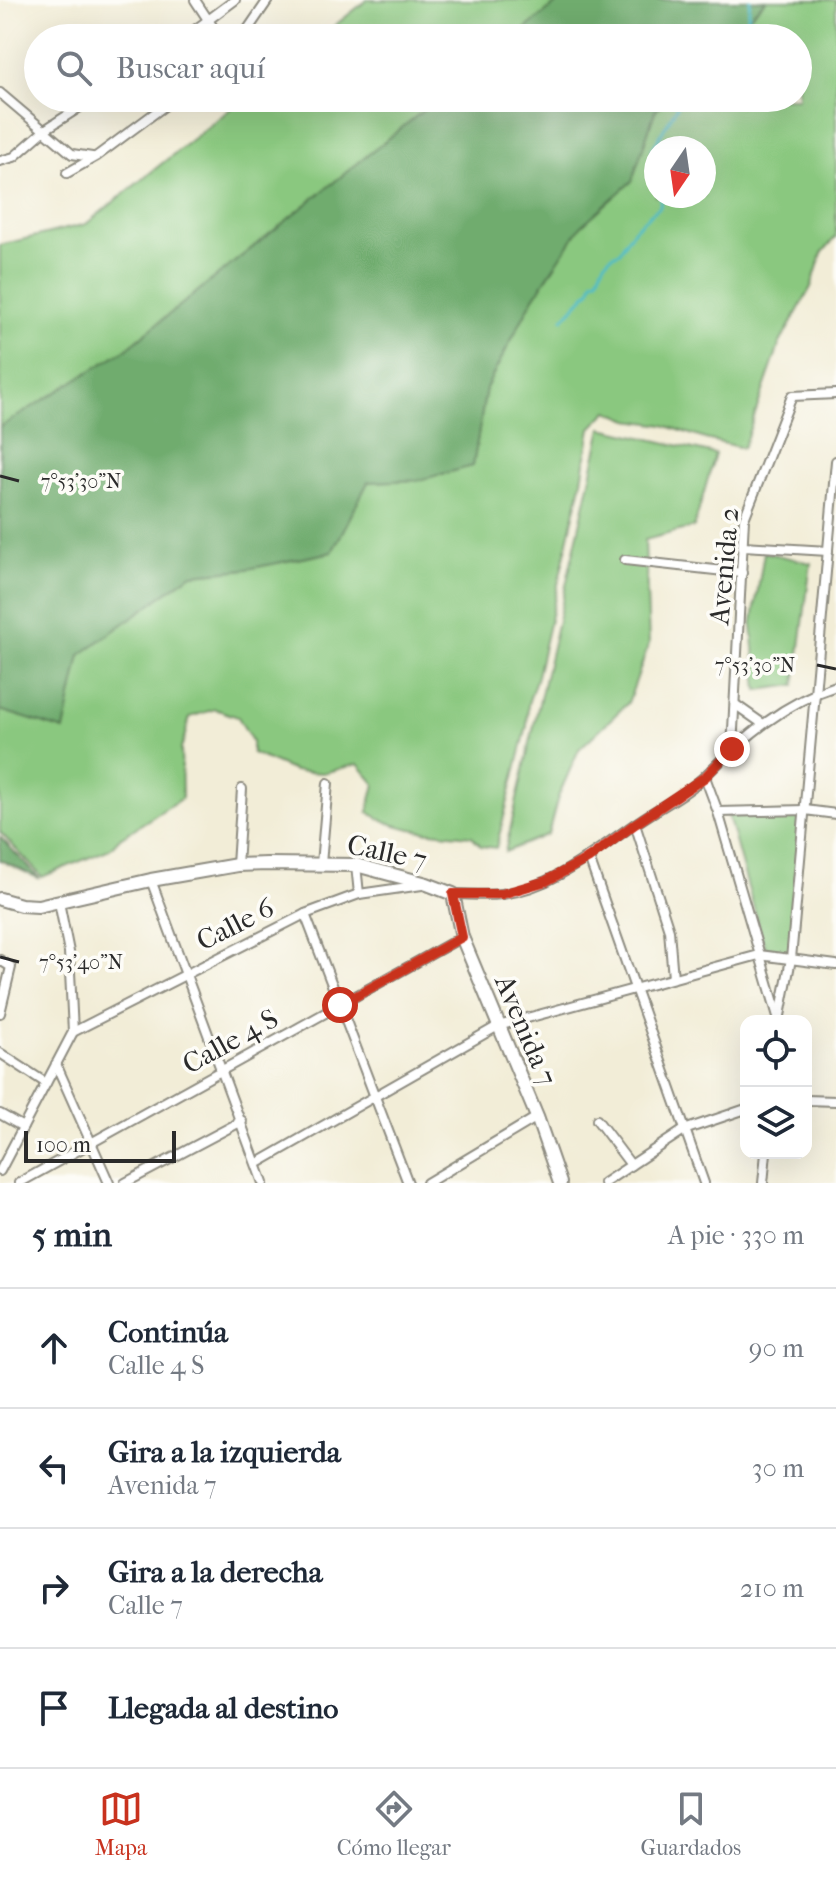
<!DOCTYPE html>
<html lang="es">
<meta charset="utf-8">
<style>
:root{--surface:#fff;--page:#f2f2f3;--text:#1f2937;--muted:#747a83;--line:#e0e1e3;--accent:#c8321e}
body{margin:0;font-family:"IM FELL French Canon",serif;background:var(--page);color:var(--text)}
.controls{position:absolute;right:24px;bottom:24px;display:grid;overflow:hidden;border-radius:16px;box-shadow:0 8px 32px #0002}
.controls button{width:72px;height:72px;display:grid;place-items:center;padding:0;border:0;border-bottom:2px solid var(--line);background:var(--surface);color:var(--text);font:40px sans-serif}
.compass{position:absolute;left:644px;top:136px;width:72px;height:72px;border-radius:50%;background:var(--surface);box-shadow:0 8px 32px #0002;rotate:193deg}
.scale{position:absolute;left:24px;bottom:20px;width:152px;box-sizing:border-box;padding-left:8px;border:4px solid #2b2b2b;border-top:0;font-size:22px;line-height:28px;white-space:nowrap;color:#2b2b2b;-webkit-text-stroke:6px #fdfcf7;paint-order:stroke}
.stop{position:absolute;width:24px;height:24px;margin:-18px;border:6px solid #c8321e;border-radius:50%;background:#fff}
.stop.end{background:#c8321e;border-color:#fff;box-shadow:0 2px 8px #0008}
.list{margin:0;padding:0;list-style:none}
h2{display:flex;justify-content:space-between;align-items:center;height:104px;margin:0;padding:0 32px;font-size:34px}
h2 small{font-size:26px;font-weight:400;color:var(--muted)}
.list li{display:grid;grid-template-columns:52px 1fr auto;gap:24px;align-items:center;box-sizing:border-box;height:120px;padding:0 32px;border-top:2px solid var(--line)}
.list b{display:block;font-size:30px;white-space:nowrap}
.list p{margin:0;font-size:26px;white-space:nowrap;color:var(--muted)}
.list em{font-size:26px;font-style:normal;color:var(--muted)}
.icon{flex:none;width:44px;height:44px;fill:none;stroke:currentColor;stroke-width:2;stroke-linecap:round;stroke-linejoin:round}
.map{position:relative;flex:none;width:836px;height:1183px;overflow:hidden}
.search{position:absolute;background:var(--surface);box-shadow:0 8px 32px #0002;left:24px;right:24px;top:24px;height:88px;display:flex;align-items:center;gap:20px;box-sizing:border-box;padding:0 28px;border-radius:44px;color:var(--muted);font-size:30px}
.sheet{height:584px;background:var(--surface)}
nav{display:flex;justify-content:space-around;align-items:center;box-sizing:border-box;height:112px;border-top:2px solid var(--line);background:var(--surface);font-size:22px;color:var(--muted)}
nav a{display:grid;justify-items:center;gap:4px}
nav .on{color:var(--accent)}
.map>svg:first-child{display:block}
.green{fill:#8ac87f;stroke:#5a7a55;stroke-width:2;fill-rule:evenodd}
.forest{fill:#6fac6e;stroke:#4d6c4c;stroke-width:2}
.lines{fill:none;stroke-linecap:round;stroke-linejoin:round}
.stream{stroke:#4ebcc7;stroke-width:3}
.minor-casing{stroke:#8e8c81;stroke-width:12}
.secondary-casing{stroke:#8e8c81;stroke-width:16}
.minor{stroke:#fff;stroke-width:8}
.secondary{stroke:#fff;stroke-width:12}
.route{stroke:#c8321e;stroke-width:10}
.ticks{fill:none;stroke:#2b2b2b;stroke-width:3}
.labels{text-anchor:middle;dominant-baseline:central;stroke-width:7;stroke-linejoin:round;paint-order:stroke}
.street-label{font-size:28px;fill:#2b2b2b;stroke:#fdfcf7}
.ticks-label{font-size:20px;text-anchor:middle;fill:#2b2b2b;stroke:#fdfcf7;stroke-width:7;stroke-linejoin:round;paint-order:stroke}
</style>
<div class="map">
<svg width="836" height="1183" viewBox="0 0 836 1183">
<rect width="100%" height="100%" fill="#fdfcf7"/>
<filter id="ink" filterUnits="userSpaceOnUse"><feTurbulence type="fractalNoise" baseFrequency=".0125" numOctaves="2"/><feDisplacementMap in="SourceGraphic" scale="16" xChannelSelector="R" yChannelSelector="G"/><feConvolveMatrix kernelMatrix="1 2 1 2 8 2 1 2 1" color-interpolation-filters="sRGB"/></filter>
<filter id="wash" filterUnits="userSpaceOnUse"><feTurbulence type="fractalNoise" baseFrequency=".006" numOctaves="4" result="noise"/><feDisplacementMap in="SourceGraphic" scale="32" xChannelSelector="R" yChannelSelector="G"/><feGaussianBlur stdDeviation="1.8" result="paint"/><feColorMatrix in="noise" values="0 0 0 0 0 0 0 0 0 0 0 0 0 0 0 0 0 1.4 0 .05"/><feComposite in="paint" operator="in"/></filter>
<g filter="url(#wash)">
<rect width="100%" height="100%" fill="#f2edd7"/>
<g class="green">
<polygon points="367,0 561,0 514,38 319,38"/>
<path d="M766 0H836V237L822 253 811 287 780 343 743 448 705 439 664 425 629 420 608 411 591 428 582 480 537 676 528 704 527 726 496 848 481 846 472 836C436 832 399 833 368 812L375 784 358 764 323 773 294 771 252 753V741L238 717 215 709 190 717 181 749 182 798 120 838 110 849 42 877 0 832V710L64 730 80 655 192 574 247 569 332 552 368 482 419 480 473 466 486 388 533 299 581 225 632 181 655 111 668 98H798V38H728ZM656 148H704V196H656Z"/>
<polygon points="244,98 439,98 126,349 0,427 0,245 86,224"/>
<polygon points="602,428 715,454 694,527 645,540 649,644 628,703 579,749 558,797 548,834 505,852"/>
<polygon points="764,552 811,563 795,685 758,690 752,626"/>
<polygon points="803,813 790,955 766,952 728,816"/>
</g>
<g class="forest">
<polygon points="561,0 766,0 728,38 514,38"/>
<polygon points="439,98 668,98 655,111 632,181 581,226 533,299 486,388 473,466 419,480 368,482 332,552 247,569 192,574 80,655 64,730 0,710 0,427 126,349"/>
<polygon points="0,837 40,879 0,860"/>
</g>
<g class="lines">
<g class="stream">
<polyline points="725,38 748,18 750,0"/>
<polyline points="656,179 651,159 652,150 682,98"/>
<path d="M563 319 590 290 594 280 598 279C603 265 605 257 620 252 627 235 645 218 660 207L661 196"/>
</g>
</g>
</g>
<g filter="url(#ink)">
<g class="lines">
<g class="minor-casing">
<g id="minor">
<polyline points="195,0 220,38"/>
<polyline points="184,38 235,0"/>
<polyline points="242,38 268,0"/>
<polyline points="0,93 72,154 92,157"/>
<polyline points="0,161 14,157 46,129 94,98"/>
<polyline points="67,173 97,156 175,98"/>
<polyline points="743,546 828,551"/>
<polyline points="625,560 742,573"/>
<polyline points="736,705 763,724"/>
<polyline points="732,749 744,519 792,396 836,394"/>
<polyline points="705,777 718,812 779,1020"/>
<polyline points="718,812 805,810 836,814"/>
<polyline points="635,824 669,930 673,978"/>
<polyline points="589,858 704,1183"/>
<polyline points="321,864 328,783"/>
<polyline points="237,865 242,789"/>
<polyline points="356,865 359,894"/>
<polyline points="151,880 263,1183"/>
<path d="M453 894C469 894 486 896 502 894 556 887 597 849 641 820 662 806 688 793 706 775 743 738 785 702 836 686"/>
<polyline points="305,914 408,1183"/>
<polyline points="0,960 11,967 0,1013"/>
<polyline points="779,1021 791,959 836,461"/>
<polyline points="73,1032 305,914 359,894 422,885"/>
<polyline points="0,1053 46,1083"/>
<polyline points="56,1064 109,1183"/>
<polyline points="806,1100 836,1101"/>
<polyline points="0,1114 23,1127"/>
<polyline points="597,1120 631,1165"/>
<polyline points="258,1163 498,1026 759,955 836,965"/>
<polyline points="0,1171 73,1032 69,952 59,902"/>
<polyline points="19,1183 462,937"/>
<polyline points="125,1183 242,1121"/>
<polyline points="427,1183 537,1117"/>
<polyline points="604,1183 684,1130 746,1109"/>
<polyline points="763,1183 766,1153"/>
</g>
</g>
<g class="secondary-casing">
<polyline id="secondary" points="0,899 21,905 38,906 151,880 237,865 267,864 356,865 427,884 453,894 462,937 537,1117 560,1183"/>
</g>
<use href="#minor" class="minor"/>
<use href="#secondary" class="secondary"/>
</g>
</g>
<g class="lines" filter="url(#ink)">
<polyline class="route" points="340,1005 462,937 453,894 502,894 546,881 589,858 635,824 705,777 732,749"/>
</g>
<path class="ticks" d="M0 476 19 481M817 665 836 669M0 957 19 962"/>
<g class="labels">
<g class="street-label">
<text transform="translate(724 566) rotate(-85)">Avenida 2</text>
<text transform="translate(387 852) rotate(12)">Calle 7</text>
<text transform="translate(235 924) rotate(-27)">Calle 6</text>
<text transform="translate(526 1030) rotate(67)">Avenida 7</text>
<text transform="translate(230 1041) rotate(-29)">Calle 4 S</text>
</g>
</g>
<g class="ticks-label">
<text x="81" y="488">7°53'30"N</text>
<text x="755" y="672">7°53'30"N</text>
<text x="81" y="969">7°53'40"N</text>
</g>
</svg>
<div class="controls">
<button><svg class="icon" aria-label="locate" viewBox="0 0 24 24"><circle cx="12" cy="12" r="6"/><path d="M12 2v4M12 18v4M2 12h4M18 12h4"/></svg></button>
<button><svg class="icon" aria-label="layers" viewBox="0 0 24 24"><path d="M12 4l9 5-9 5-9-5zM3 14l9 5 9-5"/></svg></button>
</div>
<svg class="compass" viewBox="-18 -18 36 36"><path d="M0-13l5 13h-10z" fill="#e53935"/><path d="M0 13l5-13h-10z" fill="#747a83"/></svg>
<div class="scale">100 m</div>
<div class="stop" style="left:340px;top:1005px"></div>
<div class="stop end" style="left:732px;top:749px"></div>
<div class="search"><svg class="icon" aria-label="search" viewBox="0 0 24 24"><circle cx="10" cy="10" r="6"/><path d="M15 15l6 6"/></svg>Buscar aquí</div>
</div>
<section class="sheet">
<h2>5 min<small>A pie · 330 m</small></h2>
<ul class="list">
<li><svg class="icon" aria-label="ahead" viewBox="0 0 24 24"><path d="M12 20V5M6 11l6-6 6 6"/></svg><div><b>Continúa</b><p>Calle 4 S</p></div><em>90 m</em></li>
<li><svg class="icon" aria-label="left" viewBox="0 0 24 24"><path d="M17 20v-9H6M10 6l-5 5 5 5"/></svg><div><b>Gira a la izquierda</b><p>Avenida 7</p></div><em>30 m</em></li>
<li><svg class="icon" aria-label="right" viewBox="0 0 24 24"><path d="M7 20v-9h11M14 6l5 5-5 5"/></svg><div><b>Gira a la derecha</b><p>Calle 7</p></div><em>210 m</em></li>
<li><svg class="icon" aria-label="arrive" viewBox="0 0 24 24"><path d="M6 21V4h12l-3 4 3 4H6"/></svg><div><b>Llegada al destino</b></div></li>
</ul>
</section>
<nav>
<a class="on"><svg class="icon" aria-label="map" viewBox="0 0 24 24"><path d="M3 6l6-2 6 2 6-2v14l-6 2-6-2-6 2zM9 4v14M15 6v14"/></svg>Mapa</a>
<a><svg class="icon" aria-label="directions" viewBox="0 0 24 24"><path d="M12 3l9 9-9 9-9-9zM9 14v-3h6M13 9l2 2-2 2"/></svg>Cómo llegar</a>
<a><svg class="icon" aria-label="saved" viewBox="0 0 24 24"><path d="M7 4h10v16l-5-4-5 4z"/></svg>Guardados</a>
</nav>
